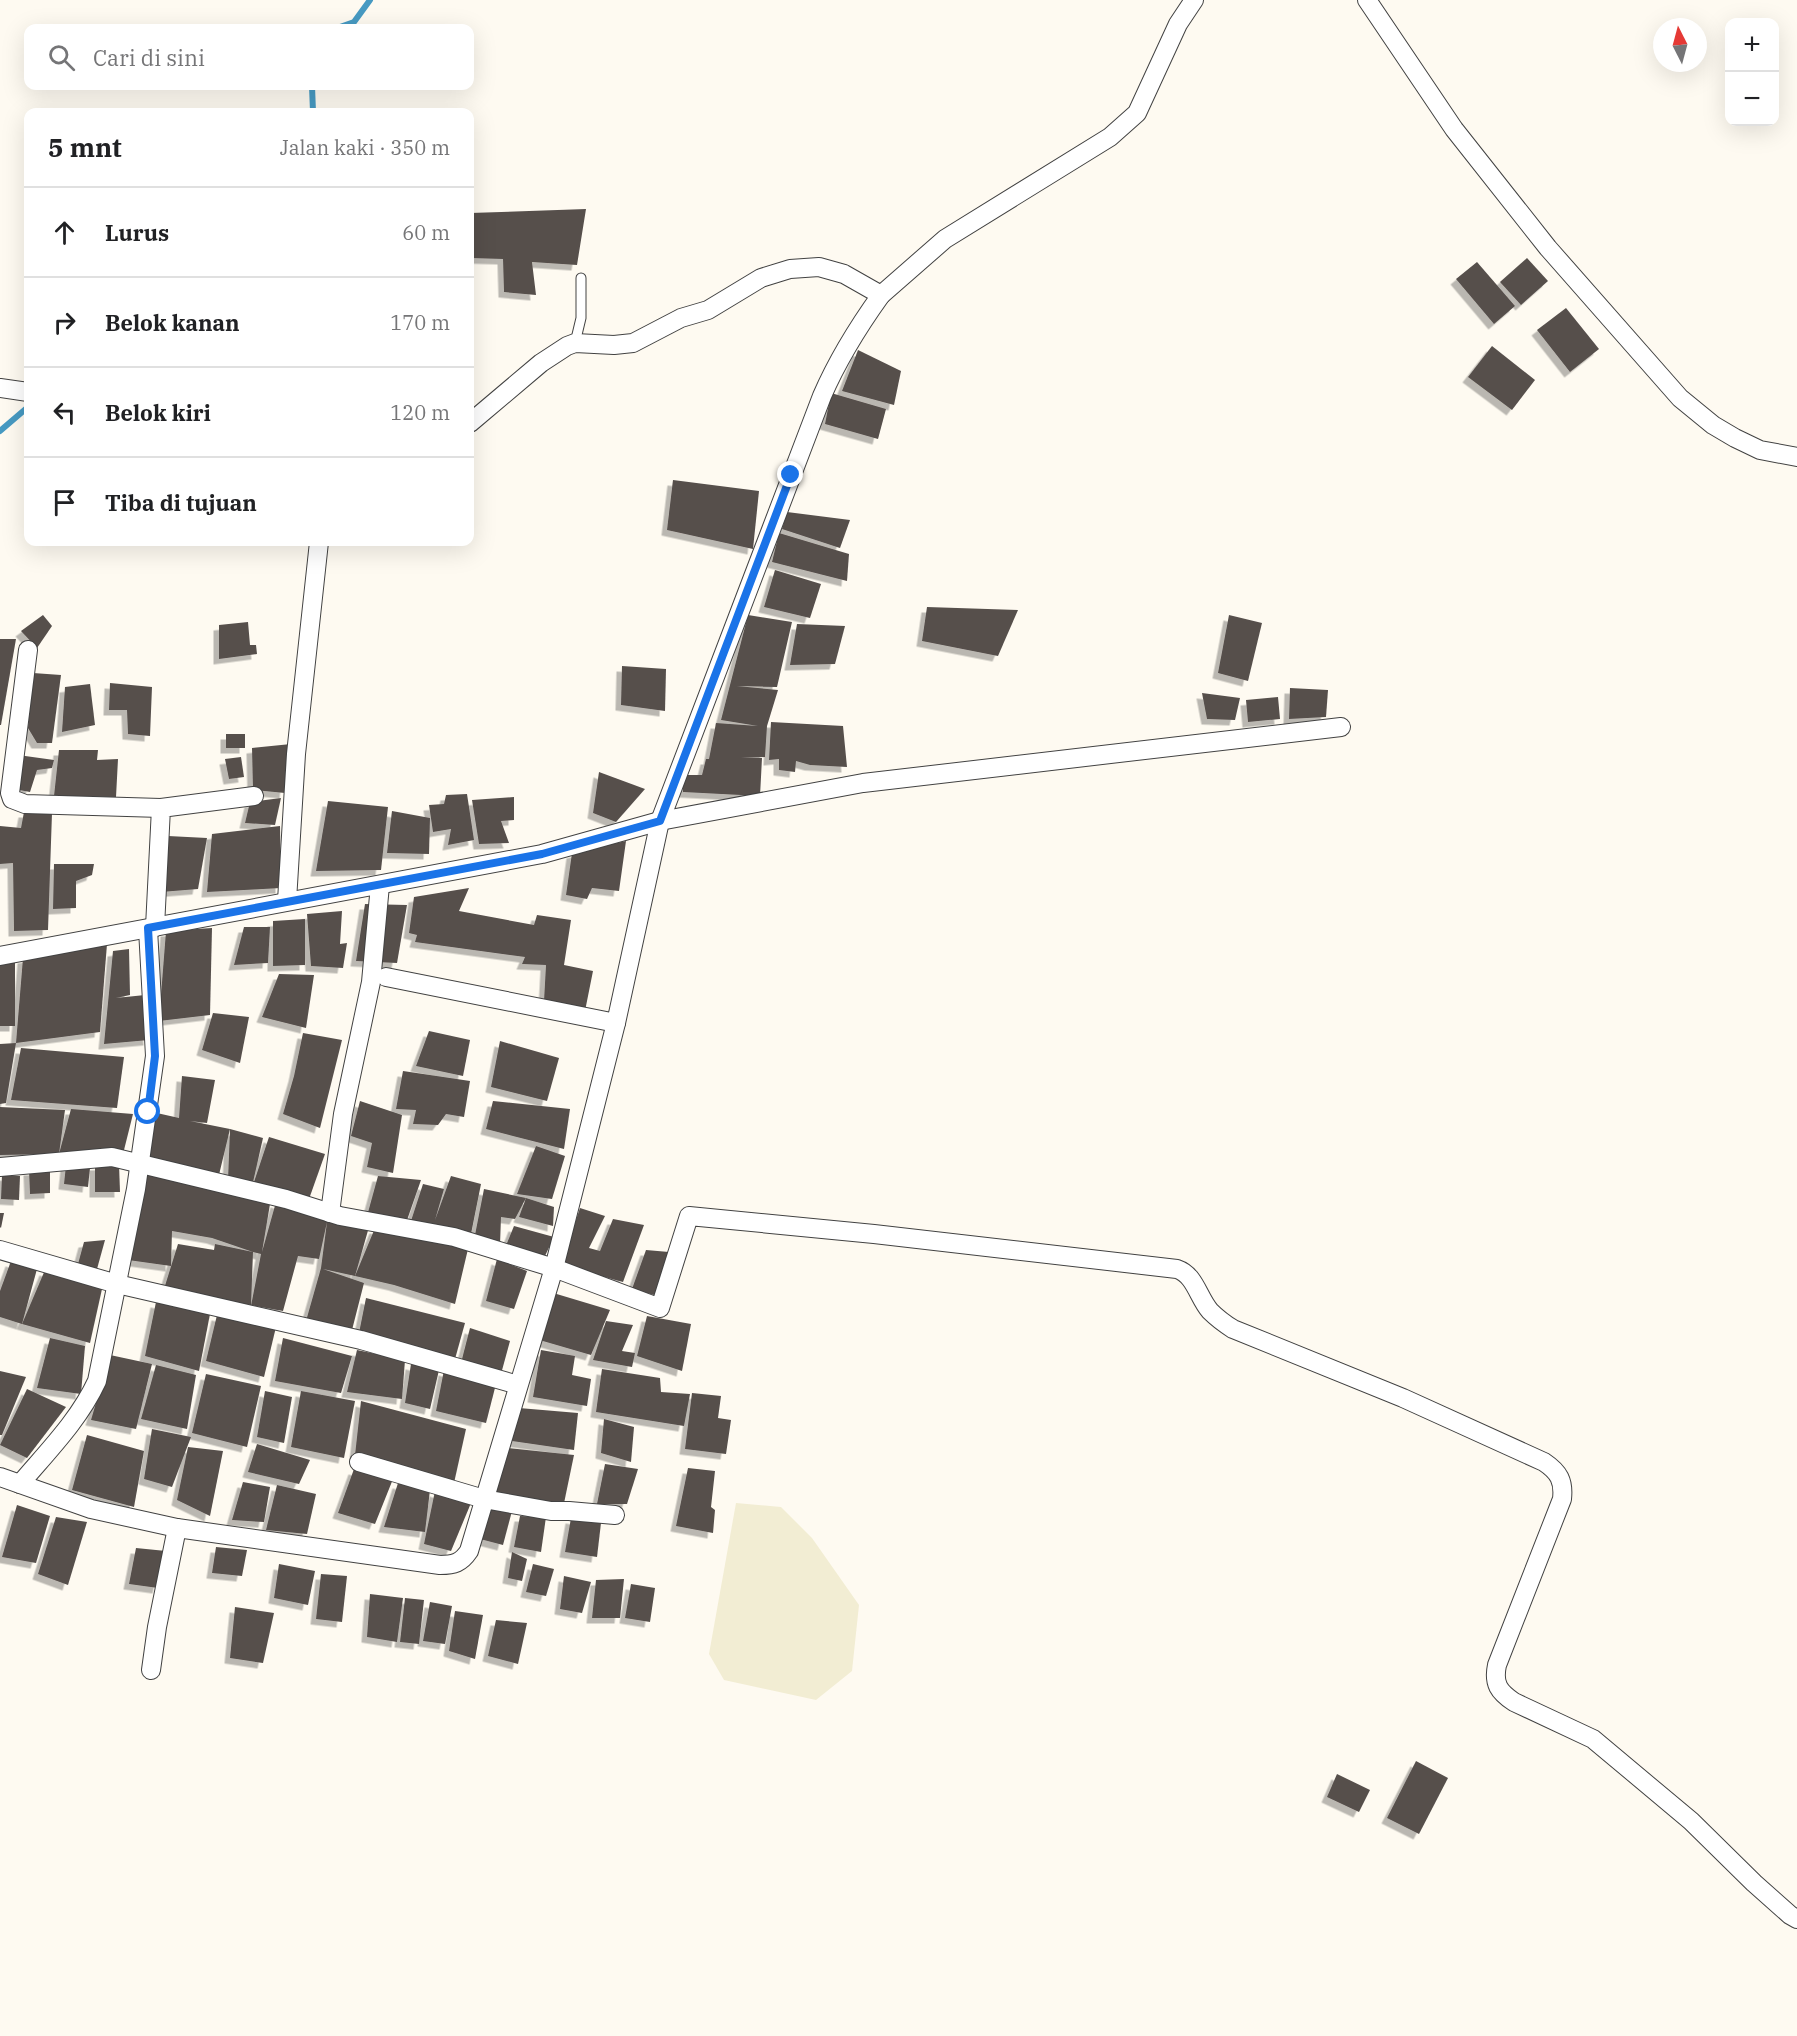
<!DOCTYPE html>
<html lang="id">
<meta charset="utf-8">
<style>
:root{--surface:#fff;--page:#f2f2f2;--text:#202124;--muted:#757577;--line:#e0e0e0}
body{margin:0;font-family:"IBM Plex Serif",serif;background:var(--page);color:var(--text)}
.controls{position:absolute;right:18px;top:18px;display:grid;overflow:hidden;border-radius:12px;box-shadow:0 6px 24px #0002}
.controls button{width:54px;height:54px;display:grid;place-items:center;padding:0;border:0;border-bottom:2px solid var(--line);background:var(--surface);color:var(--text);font:30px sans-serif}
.compass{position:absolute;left:1653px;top:18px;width:54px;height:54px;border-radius:50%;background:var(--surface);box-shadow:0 6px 24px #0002;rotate:354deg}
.stop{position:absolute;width:18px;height:18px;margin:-14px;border:4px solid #1a73e8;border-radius:50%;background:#fff}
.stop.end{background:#1a73e8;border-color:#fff;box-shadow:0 2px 6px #0008}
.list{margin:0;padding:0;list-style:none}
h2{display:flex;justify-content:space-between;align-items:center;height:78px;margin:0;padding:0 24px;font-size:26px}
h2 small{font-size:20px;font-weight:400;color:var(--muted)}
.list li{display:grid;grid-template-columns:39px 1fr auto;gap:18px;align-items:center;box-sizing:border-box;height:90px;padding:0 24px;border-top:2px solid var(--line)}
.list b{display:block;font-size:22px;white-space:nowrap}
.list em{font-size:20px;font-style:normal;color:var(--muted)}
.icon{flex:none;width:33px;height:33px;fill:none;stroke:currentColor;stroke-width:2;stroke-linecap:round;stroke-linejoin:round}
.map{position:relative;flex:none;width:1797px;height:2036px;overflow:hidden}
.search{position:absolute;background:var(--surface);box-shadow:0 6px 24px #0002;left:24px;top:24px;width:450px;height:66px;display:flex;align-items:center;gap:15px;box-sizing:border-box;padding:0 21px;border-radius:12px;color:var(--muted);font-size:22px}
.panel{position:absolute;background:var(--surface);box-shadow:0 6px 24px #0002;left:24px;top:108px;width:450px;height:438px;border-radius:12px}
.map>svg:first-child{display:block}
.farmland{fill:#f2edd3}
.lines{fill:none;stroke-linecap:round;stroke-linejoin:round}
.stream{stroke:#479ac2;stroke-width:6}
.building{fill:#564f4c;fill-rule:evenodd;filter:url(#shadow)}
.service-casing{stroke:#424242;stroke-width:11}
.minor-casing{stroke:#424242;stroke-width:20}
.service{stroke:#fff;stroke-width:9}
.minor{stroke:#fff;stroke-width:18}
.route{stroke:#1a73e8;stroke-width:8}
</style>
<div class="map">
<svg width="1797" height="2036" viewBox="0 0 1797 2036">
<defs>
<filter id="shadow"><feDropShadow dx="-5.5" dy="5.5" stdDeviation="0" flood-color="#0004"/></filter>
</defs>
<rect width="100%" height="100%" fill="#fefaf1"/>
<polygon class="farmland" points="736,1503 781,1507 812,1538 859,1605 852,1671 816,1700 724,1680 709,1654"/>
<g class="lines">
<g class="stream">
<polyline points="337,28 354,22 370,0"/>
<polyline points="312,86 313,112"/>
<polyline points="0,431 28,407"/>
</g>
</g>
<g class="building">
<polygon points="586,209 577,265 532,262 536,295 504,292 503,259 470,258 470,213"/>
<polygon points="1527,258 1548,281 1521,305 1500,282"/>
<polygon points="1477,262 1515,306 1494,324 1456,279"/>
<polygon points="1566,308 1599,349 1570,372 1537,330"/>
<polygon points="1492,346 1535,380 1512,410 1468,377"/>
<polygon points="858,350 901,371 894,405 842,391"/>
<polygon points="831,393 886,409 878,439 825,424"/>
<polygon points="673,480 759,491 753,549 667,530"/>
<polygon points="787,512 850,520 840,548 782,529"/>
<polygon points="779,533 849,554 847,581 772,562"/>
<polygon points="775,570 821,584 810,618 764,607"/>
<polygon points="927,607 1018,610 998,656 922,641"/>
<polygon points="43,615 52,626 37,648 21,631"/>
<polygon points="748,615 792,622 777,687 737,686 778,690 767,726 765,757 741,758 762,758 760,796 683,792 683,775 702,775 706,759 709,759 716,723 758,726 721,720"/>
<polygon points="1229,615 1262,623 1248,681 1218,673"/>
<polygon points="248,622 250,645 256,645 257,654 219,659 219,625"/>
<polygon points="797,624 845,626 835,664 790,665"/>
<polygon points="0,639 16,639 1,725 0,725"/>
<polygon points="622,666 666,669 665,711 621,705"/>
<polygon points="33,673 61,675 52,743 37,743 28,728"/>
<polygon points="110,683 152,687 150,736 128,734 127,710 109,710"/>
<polygon points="90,684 95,725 62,732 65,687"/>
<polygon points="1290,688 1328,690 1326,717 1289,719"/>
<polygon points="1202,693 1240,698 1235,720 1207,719"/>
<polygon points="1278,697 1280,719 1248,722 1246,700"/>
<polygon points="771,722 843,726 847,767 810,765 796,761 795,772 779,770 779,759 769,760"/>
<rect x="226" y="734" width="19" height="14"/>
<polygon points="291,744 285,793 253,790 252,748"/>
<polygon points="59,750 98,750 97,760 118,759 116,797 54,796"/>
<polygon points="18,755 54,760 52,768 37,770 30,792 14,789"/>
<polygon points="241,757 244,777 229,779 225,759"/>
<polygon points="599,772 645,789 616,822 593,813"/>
<polygon points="467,794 474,840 448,845 451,829 433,832 429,805 444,804 446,795"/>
<polygon points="514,797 514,820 501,821 509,843 479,844 472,800"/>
<polygon points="281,798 275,825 245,823 250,802"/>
<polygon points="328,801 388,807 381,870 316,871"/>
<polygon points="392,811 430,818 429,854 387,853"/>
<polygon points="24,812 52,813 48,930 14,931 13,863 0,864 0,826 21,828"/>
<polygon points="280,826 281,888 207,892 212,834"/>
<polygon points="168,836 207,838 198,889 161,892"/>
<polygon points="626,841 619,891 592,888 587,899 566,895 572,853"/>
<polygon points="54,864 94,864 92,875 76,881 76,908 53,909"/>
<polygon points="469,888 459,911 534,925 537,915 571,920 564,965 593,971 585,1011 544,1001 546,965 522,964 525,957 415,942 417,935 409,933 414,897"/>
<polygon points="365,904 407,905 397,963 356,961"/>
<polygon points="342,911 340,944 347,943 343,968 311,966 307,914"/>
<polygon points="305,919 305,965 273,966 273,921"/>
<polygon points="244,927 270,927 268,963 234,965"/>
<polygon points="212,928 210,1015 159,1021 166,931"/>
<polygon points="107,944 100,1032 16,1043 23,958"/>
<polygon points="129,949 130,995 116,998 145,995 149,1040 104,1044 113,951"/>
<polygon points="15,960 15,1026 0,1026 0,963"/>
<polygon points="279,974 314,975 306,1028 262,1017"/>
<polygon points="213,1013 249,1017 240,1063 202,1050"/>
<polygon points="429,1031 470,1040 463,1076 416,1066"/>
<polygon points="303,1033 342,1040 320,1128 283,1114 294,1076"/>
<polygon points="500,1041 559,1058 547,1101 491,1087"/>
<polygon points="16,1043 6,1103 0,1104 0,1044"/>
<polygon points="21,1048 124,1057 117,1108 11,1100"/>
<polygon points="403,1071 470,1081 464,1117 446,1114 438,1125 413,1124 416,1110 396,1109"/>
<polygon points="182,1076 215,1080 207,1123 190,1121 230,1129 218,1179 141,1158 148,1111 179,1118"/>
<polygon points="360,1101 402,1115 393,1173 367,1167 372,1143 351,1136"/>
<polygon points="493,1101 570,1109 564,1149 486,1129"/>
<polygon points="0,1107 65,1110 59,1154 0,1155"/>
<polygon points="71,1109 133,1114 123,1154 59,1154"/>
<polygon points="230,1129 263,1138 251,1191 228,1180"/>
<polygon points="269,1137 325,1154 309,1199 251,1191"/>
<polygon points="536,1146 565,1156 552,1199 517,1194"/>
<polygon points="119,1164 120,1192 95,1192 95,1165"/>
<polygon points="66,1165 90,1168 88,1187 64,1184"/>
<polygon points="50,1169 50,1193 30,1194 29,1170"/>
<path d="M139 1169 270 1204 262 1252 276 1202 369 1227 355 1276 323 1269 364 1283 352 1330 306 1321 321 1268 327 1222 319 1259 298 1256 283 1311 164 1289 178 1244 214 1250 215 1244 253 1252 212 1238 172 1231 171 1266 128 1260ZM253 1252 261 1254 251 1306Z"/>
<polygon points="2,1175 20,1176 19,1200 1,1199"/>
<polygon points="378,1176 421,1180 406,1223 367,1216"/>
<polygon points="451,1176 481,1184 470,1239 410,1224 423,1184 444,1189 435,1220"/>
<polygon points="484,1189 526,1198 515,1219 501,1217 500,1245 475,1235"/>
<polygon points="526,1198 554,1207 553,1226 519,1217"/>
<polygon points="580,1208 605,1216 589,1248 600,1251 613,1219 644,1225 623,1282 561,1265"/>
<polygon points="0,1213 4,1213 1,1228 0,1227"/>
<polygon points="514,1226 554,1237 544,1258 505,1248"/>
<polygon points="375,1228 468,1249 455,1304 394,1285 355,1276"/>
<polygon points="105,1240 97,1269 78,1264 84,1242"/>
<polygon points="646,1250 669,1252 658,1296 632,1289"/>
<polygon points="497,1259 527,1271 514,1309 486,1301"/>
<polygon points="11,1261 37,1269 22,1324 0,1317 0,1291"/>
<polygon points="45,1270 102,1289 90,1343 22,1324"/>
<polygon points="550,1292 610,1310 591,1355 536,1339"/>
<polygon points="366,1298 465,1323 455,1359 359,1333"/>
<polygon points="156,1302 210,1314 199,1371 145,1356"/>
<polygon points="217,1315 276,1327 264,1377 206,1361"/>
<polygon points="647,1316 691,1324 682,1371 637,1356"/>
<polygon points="606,1321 633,1325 622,1351 635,1353 632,1367 593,1360"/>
<polygon points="470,1328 510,1341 501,1374 461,1363"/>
<polygon points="50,1338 85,1346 81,1394 37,1388"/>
<polygon points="283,1338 352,1356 341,1393 275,1381"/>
<polygon points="357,1350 405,1360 402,1399 347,1392"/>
<polygon points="541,1350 575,1356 572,1375 591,1379 587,1406 533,1397"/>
<polygon points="110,1355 152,1364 136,1429 91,1420"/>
<polygon points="411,1364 439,1370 430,1409 405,1403"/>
<polygon points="156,1365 196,1375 187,1429 141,1419"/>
<polygon points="602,1369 660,1378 661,1392 690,1394 684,1426 596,1412"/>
<polygon points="444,1370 496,1384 486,1423 436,1411"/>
<polygon points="0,1371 26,1377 2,1435 0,1435"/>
<polygon points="206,1374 261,1386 247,1447 192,1433"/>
<polygon points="27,1389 66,1407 27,1458 0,1445"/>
<polygon points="265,1391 292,1397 284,1443 257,1437"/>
<polygon points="301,1391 355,1401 344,1458 291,1447"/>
<polygon points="692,1393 721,1396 718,1418 731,1420 726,1454 685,1449"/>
<polygon points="361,1401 466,1429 454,1483 355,1455"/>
<polygon points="519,1408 578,1413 574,1450 512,1441"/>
<polygon points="604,1419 634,1427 631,1462 601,1453"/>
<polygon points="152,1429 191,1437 172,1487 144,1479"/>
<polygon points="87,1435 144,1451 134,1507 72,1490"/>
<polygon points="257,1444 310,1460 299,1484 248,1472"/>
<polygon points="188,1447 223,1451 210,1516 177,1500"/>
<polygon points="508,1448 574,1455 563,1508 493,1494"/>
<polygon points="605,1464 638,1469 627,1504 597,1504"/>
<polygon points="688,1468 715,1471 711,1507 715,1510 713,1533 676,1526"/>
<polygon points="354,1469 393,1479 375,1524 338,1513"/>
<polygon points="243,1482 270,1487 264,1522 232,1520"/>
<polygon points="398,1483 430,1490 425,1532 384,1527"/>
<polygon points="277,1485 316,1494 307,1534 266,1530"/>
<polygon points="435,1491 471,1503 451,1551 424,1544"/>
<polygon points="17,1505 50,1516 36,1563 2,1557"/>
<polygon points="488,1507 512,1511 503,1545 480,1539"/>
<polygon points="520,1516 546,1517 541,1552 514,1547"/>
<polygon points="56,1517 87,1522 68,1585 38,1574"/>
<polygon points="571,1518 601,1523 597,1557 565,1552"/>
<polygon points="216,1547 247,1550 242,1576 212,1573"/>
<polygon points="136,1548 166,1551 158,1588 129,1584"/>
<polygon points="512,1552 527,1559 522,1581 508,1578"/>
<polygon points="279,1564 315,1571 308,1605 274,1598"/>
<polygon points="533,1564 554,1569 546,1596 526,1592"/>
<polygon points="321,1574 347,1576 342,1622 316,1619"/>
<polygon points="564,1576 591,1582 582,1613 560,1609"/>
<polygon points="624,1579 620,1618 592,1618 596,1580"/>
<polygon points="631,1584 655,1588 650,1622 625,1618"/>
<polygon points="370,1594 403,1598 397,1642 367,1637"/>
<polygon points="405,1598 424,1600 419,1644 400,1642"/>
<polygon points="430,1602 452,1606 445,1644 423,1641"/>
<polygon points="235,1607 274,1613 263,1663 230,1658"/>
<polygon points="455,1611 483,1615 475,1659 449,1651"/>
<polygon points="496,1620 527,1623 518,1664 488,1656"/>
<polygon points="1416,1761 1448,1778 1419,1834 1387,1818"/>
<polygon points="1337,1774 1370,1790 1359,1812 1327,1797"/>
</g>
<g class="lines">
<g class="service-casing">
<polyline id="service" points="575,343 581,318 581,278"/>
</g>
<g class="minor-casing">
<g id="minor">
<polyline points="1367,0 1454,129 1548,248 1680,398 1713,425 1735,438 1760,450 1797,457"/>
<polyline points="0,388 28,392"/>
<polyline points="470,423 541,363 567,346 575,343 614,345 633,343 681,318 708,310 761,278 790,269 819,267 844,274 881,295 945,239 1110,137 1137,113 1178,24 1194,0"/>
<polyline points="28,650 10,793 12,799 25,804 161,808"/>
<polyline points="287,901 296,754 319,542"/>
<polyline points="155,927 161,808 254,796"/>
<polyline points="0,956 542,854 660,821 863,783 1341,727"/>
<polyline points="386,977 616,1023"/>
<path d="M0 1167 112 1157 286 1199 340 1216 454 1237 554 1268 660 1308 689 1216 874 1234 1177 1269C1195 1275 1198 1297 1210 1311 1217 1318 1225 1324 1233 1329L1403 1398 1544 1462C1559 1472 1564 1481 1562 1499L1497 1665C1493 1684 1499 1692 1514 1702L1593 1739 1691 1821 1754 1883 1790 1915 1797 1919"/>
<polyline points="330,1213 343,1114 371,982 380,885"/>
<polyline points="0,1250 117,1284 361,1340 518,1385"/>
<polyline points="359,1462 484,1499 551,1511 569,1511 615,1515"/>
<path d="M0 1477 91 1509 177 1528 440 1565C454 1565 461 1563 469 1551L554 1268 616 1023 660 821 822 396C838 359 858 327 881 295"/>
<path d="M20 1484C48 1451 79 1420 97 1381L136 1189 155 1056 148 929"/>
<polyline points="151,1670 157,1627 177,1528"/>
</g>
</g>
<use href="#service" class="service"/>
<use href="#minor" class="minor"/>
</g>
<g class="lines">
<polyline class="route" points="148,1112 155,1056 148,928 542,854 660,821 791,475"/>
</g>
</svg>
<div class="controls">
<button>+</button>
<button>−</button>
</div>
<svg class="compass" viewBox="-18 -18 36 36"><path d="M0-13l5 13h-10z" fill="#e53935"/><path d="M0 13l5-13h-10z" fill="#757577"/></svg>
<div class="stop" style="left:148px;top:1112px"></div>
<div class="stop end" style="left:791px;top:475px"></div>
<div class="search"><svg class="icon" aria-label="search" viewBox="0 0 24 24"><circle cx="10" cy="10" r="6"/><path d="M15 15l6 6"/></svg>Cari di sini</div>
<section class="panel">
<h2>5 mnt<small>Jalan kaki · 350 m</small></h2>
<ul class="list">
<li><svg class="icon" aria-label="ahead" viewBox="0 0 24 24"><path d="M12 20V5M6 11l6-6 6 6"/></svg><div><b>Lurus</b></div><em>60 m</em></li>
<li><svg class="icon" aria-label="right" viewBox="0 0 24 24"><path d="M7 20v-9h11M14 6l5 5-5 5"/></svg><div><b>Belok kanan</b></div><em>170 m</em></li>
<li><svg class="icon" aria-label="left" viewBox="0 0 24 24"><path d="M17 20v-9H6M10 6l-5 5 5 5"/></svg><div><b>Belok kiri</b></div><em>120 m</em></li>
<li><svg class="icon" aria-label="arrive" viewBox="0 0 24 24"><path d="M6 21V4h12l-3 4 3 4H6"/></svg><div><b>Tiba di tujuan</b></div></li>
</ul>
</section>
</div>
